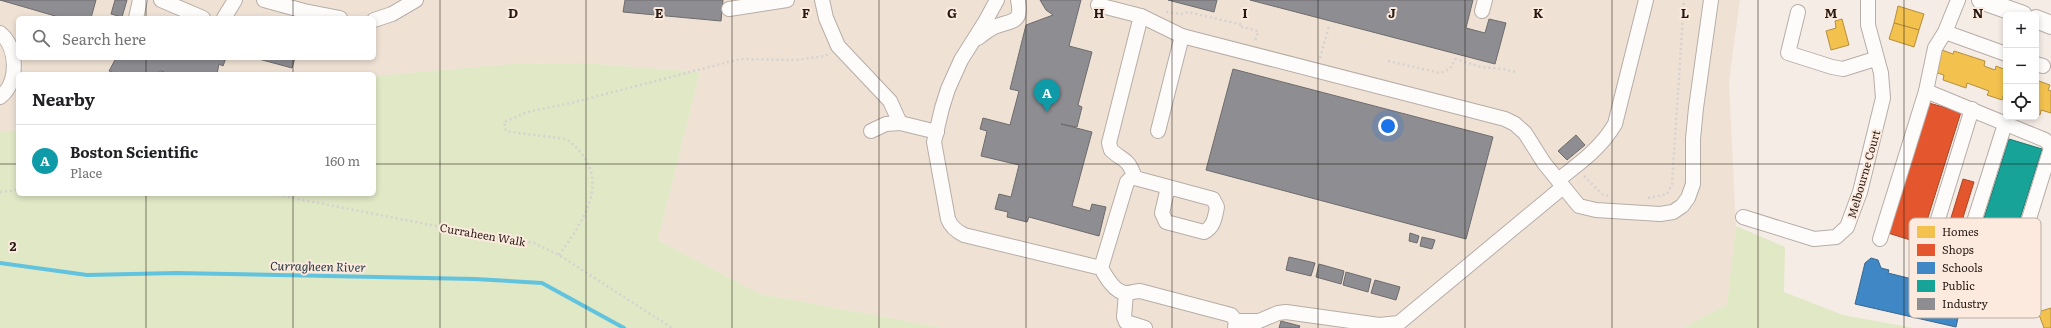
<!DOCTYPE html>
<meta charset="utf-8">
<style>
:root{--surface:#fff;--page:#f6f6f6;--text:#202124;--muted:#757577;--line:#e0e0e0;--accent:#6f645e}
body{margin:0;font-family:Literata,serif;background:var(--page);color:var(--text)}
.controls{position:absolute;right:12px;top:12px;display:grid;overflow:hidden;border-radius:6px;box-shadow:0 2px 6px #0003}
.controls button{width:36px;height:36px;display:grid;place-items:center;padding:0;border:0;border-bottom:1px solid var(--line);background:var(--surface);color:var(--text);font:20px sans-serif}
.you{position:absolute;left:1388px;top:126px;width:14px;height:14px;margin:-10px;border:3px solid #fff;border-radius:50%;background:#1a73e8;box-shadow:0 0 0 6px #1a73e833}
.badge{display:grid;place-items:center;width:26px;height:26px;border-radius:50%;background:var(--accent);color:#fff;font-size:13px;font-weight:700}
.pin{position:absolute;translate:-50% -33px;filter:drop-shadow(0 1px 2px #0008)}
.pin::after{content:'';position:absolute;top:21px;width:14px;height:12px;background:inherit;clip-path:polygon(0 0,100% 0,50% 100%)}
.list{margin:0;padding:0;list-style:none}
h2{display:flex;justify-content:space-between;align-items:center;height:52px;margin:0;padding:0 16px;font-size:17px}
h2 small{font-size:13px;font-weight:400;color:var(--muted)}
.list li{display:grid;grid-template-columns:26px 1fr auto;gap:12px;align-items:center;box-sizing:border-box;height:72px;padding:0 16px;border-top:1px solid var(--line)}
.list b{display:block;font-size:15px;white-space:nowrap}
.list p{margin:0;font-size:13px;white-space:nowrap;color:var(--muted)}
.list em{font-size:13px;font-style:normal;color:var(--muted)}
.icon{flex:none;width:22px;height:22px;fill:none;stroke:currentColor;stroke-width:2;stroke-linecap:round;stroke-linejoin:round}
.map{position:relative;flex:none;width:2051px;height:328px;overflow:hidden}
.search{position:absolute;background:var(--surface);box-shadow:0 2px 6px #0003;left:16px;top:16px;width:360px;height:44px;display:flex;align-items:center;gap:10px;box-sizing:border-box;padding:0 14px;border-radius:6px;color:var(--muted);font-size:15px}
.panel{position:absolute;background:var(--surface);box-shadow:0 2px 6px #0003;left:16px;top:72px;width:360px;height:124px;border-radius:6px}
.map>svg:first-child{display:block}
.industrial{fill:#efe2d5;fill-rule:evenodd}
.green{fill:#e0e8c6}
.homes{fill:#f2c14e;stroke:#b58f3d}
.shops{fill:#e4572e;stroke:#ab4526}
.schools{fill:#3f88c5;stroke:#386790}
.public{fill:#17a398;stroke:#1c7a70}
.industry{fill:#8d8d92;stroke:#6e6b6c}
.lines{fill:none;stroke-linecap:round;stroke-linejoin:round}
.stream{stroke:#62c3df;stroke-width:4}
.minor-casing{stroke:#b7ada7;stroke-width:16}
.major-casing{stroke:#b7ada7;stroke-width:20}
.path{stroke:#d6d2d0;stroke-width:2.5;stroke-dasharray:2 3;stroke-linecap:butt}
.minor{stroke:#fefcfb;stroke-width:14}
.major{stroke:#fefcfb;stroke-width:18}
.grid{fill:none;stroke:#261b14;stroke-width:1;stroke-opacity:0.55}
.labels{text-anchor:middle;dominant-baseline:central;stroke-width:4;stroke-linejoin:round;paint-order:stroke}
.street-label{font-size:11px;fill:#261b14;stroke:#fdeadf}
.water-label{font-size:12px;font-style:italic;fill:#1e343c;stroke:#fdeadf}
.key{fill:#fdeadf;stroke:#bcaca2;stroke-width:1}
.key-label{font-size:11px;fill:#261b14}
.grid-label{font-size:13px;text-anchor:middle;font-weight:bold;fill:#261b14;stroke:#fdeadf;stroke-width:4;stroke-linejoin:round;paint-order:stroke}
</style>
<div class="map">
<svg width="2051" height="328" viewBox="0 0 2051 328">
<rect width="100%" height="100%" fill="#f6ece6"/>
<path class="industrial" d="M0 0H1740L1729 82 1736 226 1727 304 1683 328H944L760 294 658 240 700 72 583 63 509 64 374 76V74H18V130L0 132ZM18 18H374V58H18Z"/>
<g class="green">
<polygon points="583,63 700,72 658,240 760,294 944,328 0,328 0,132 18,130 18,194 374,194 374,76 509,64"/>
<polygon points="1736,226 1785,247 1784,292 1843,315 1914,328 1683,328 1727,304"/>
</g>
<g class="homes">
<polygon points="1898,6 1924,14 1919,30 1894,23"/>
<polygon points="1842,19 1849,45 1831,50 1826,31 1836,28 1835,21"/>
<polygon points="1894,23 1919,30 1914,47 1889,39"/>
<polygon points="1942,50 1953,54 1954,51 1985,61 1984,66 1995,70 1996,66 2006,70 2006,97 2003,96 2002,100 1987,95 1989,91 1967,83 1966,88 1943,80 1944,75 1934,72"/>
<polygon points="2036,80 2050,85 2048,90 2051,91 2051,113 2041,110 2040,115 2036,113"/>
<polygon points="2051,308 2051,328 2044,328 2038,312"/>
</g>
<g class="shops">
<polygon points="1929,103 1961,112 1920,243 1888,233"/>
<polygon points="1963,179 1974,182 1961,224 1950,221"/>
</g>
<polygon class="schools" points="1871,258 1878,260 1881,268 1889,270 1888,273 1948,288 1949,283 1956,276 1963,279 1965,286 1956,327 1855,304 1865,263"/>
<polygon class="public" points="2009,139 2042,149 2000,282 1967,272"/>
<g class="industry">
<polygon points="0,0 96,0 91,18 62,18"/>
<polygon points="115,0 127,0 122,17 111,14"/>
<polygon points="625,0 723,0 721,21 623,12"/>
<polygon points="1040,0 1081,0 1069,46 1092,52 1078,105 1082,107 1077,127 1061,124 1092,132 1072,206 1090,211 1092,204 1106,207 1099,236 1029,217 1027,222 1007,217 1008,212 995,209 999,194 1011,197 1019,165 981,156 987,131 980,129 983,118 1010,125 1019,91 1010,89 1026,25 1053,15 1046,10"/>
<polygon points="1168,0 1217,0 1214,12"/>
<polygon points="1250,0 1473,0 1466,28 1485,33 1489,19 1506,23 1495,64"/>
<polygon points="116,58 226,58 223,66 219,64 217,74 171,74 160,71 158,74 116,74 109,71"/>
<polygon points="255,58 295,58 292,68"/>
<polygon points="1233,69 1493,137 1466,239 1206,170"/>
<polygon points="1576,135 1585,145 1567,160 1558,151"/>
<polygon points="1410,233 1419,236 1417,243 1409,241"/>
<polygon points="1422,237 1435,240 1432,249 1420,246"/>
<polygon points="1289,257 1315,263 1311,276 1286,270"/>
<polygon points="1319,264 1344,271 1341,284 1316,277"/>
<polygon points="1346,272 1371,279 1368,292 1343,285"/>
<polygon points="1375,280 1400,287 1396,300 1371,293"/>
<polygon points="1281,321 1300,326 1299,328 1279,328"/>
</g>
<g class="lines">
<polyline class="stream" points="0,263 87,275 176,273 475,279 542,283 624,328"/>
<g class="minor-casing">
<g id="minor">
<polyline points="161,0 203,18"/>
<polyline points="264,0 304,11 340,18"/>
<polyline points="822,0 826,18 838,46 890,101 900,123 937,132"/>
<path d="M997 0 985 22 961 60 948 89 942 108 934 142 948 219C951 227 956 231 964 235L1101 268C1106 277 1115 293 1126 293 1131 293 1135 291 1140 291L1231 315 1236 321 1235 328"/>
<polyline points="1958,0 1945,32 2006,54"/>
<polyline points="1098,5 1141,16 1182,36 1505,119 1515,124 1525,133 1544,163 1579,206 1596,210 1660,214 1673,212 1682,206 1688,198 1693,184 1693,139 1696,108 1711,0"/>
<polyline points="729,9 787,0"/>
<polyline points="1482,11 1485,0"/>
<polyline points="1798,12 1788,53 1832,67 1843,69 1875,59"/>
<path d="M1141 16 1109 143 1111 150C1125 163 1127 156 1135 178L1213 199 1217 207C1215 217 1214 227 1204 232L1166 222 1162 213 1168 187"/>
<polyline points="136,18 140,0"/>
<polyline points="224,18 235,0"/>
<polyline points="374,20 392,14 416,0"/>
<polyline points="1945,32 1935,48 1926,91 2045,140 2051,146"/>
<path d="M0 33C18 47 19 83 0 97"/>
<path d="M978 38C983 34 988 30 994 27 1011 20 1023 24 1018 0"/>
<polyline points="2036,64 2043,66"/>
<path d="M1972 109 1926 258C1931 268 1949 274 1959 269L2005 124"/>
<polyline points="871,131 886,124 900,123"/>
<polyline points="1158,131 1182,36"/>
<path d="M1558 180C1580 163 1601 148 1615 124L1646 0"/>
<polyline points="1743,217 1814,239 1836,237 1847,227 1860,192 1883,98 1881,73 1868,25 1868,0"/>
<polyline points="1880,239 1926,91"/>
<polyline points="1101,268 1127,182 1130,179 1135,178"/>
<polyline points="2010,280 2051,148"/>
<polyline points="1126,293 1124,317 1126,322 1145,328"/>
<polyline points="1236,321 1259,321 1278,313 1286,312 1379,325 1399,323 1563,187"/>
</g>
</g>
<g class="major-casing">
<g id="major">
<polyline points="1981,0 2023,15"/>
<polyline points="2036,19 2051,25"/>
</g>
</g>
<g class="path">
<polyline points="1166,12 1182,14 1188,12 1243,25 1242,27 1258,31 1255,42"/>
<polyline points="1320,58 1329,26"/>
<polyline points="1388,61 1440,73 1450,69 1455,59 1481,67 1503,69 1516,72"/>
<polyline points="1584,176 1602,194 1609,196"/>
<polyline points="0,192 18,190"/>
<polyline points="273,194 461,231 534,243 559,255 672,328"/>
<polyline points="1648,198 1667,194 1672,184 1684,0"/>
<path d="M559 255C586 218 615 174 566 139L511 132 506 131 504 122 527 112 571 103 740 59 795 60 825 56 828 54"/>
</g>
<use href="#minor" class="minor"/>
<use href="#major" class="major"/>
</g>
<path class="grid" d="M146 0V18M293 0V18M440 0V328M586 0V328M732 0V328M879 0V328M1026 0V328M1172 0V328M1318 0V328M1465 0V328M1612 0V328M1758 0V328M1904 0V328M146 58V74M293 58V74M0 164H18M374 164H2051M146 194V328M293 194V328"/>
<g class="labels">
<g class="street-label">
<text transform="translate(1863 174) rotate(-74)">Melbourne Court</text>
<text transform="translate(483 234) rotate(10)">Curraheen Walk</text>
</g>
<g class="water-label">
<text transform="translate(318 266) rotate(1)">Curragheen River</text>
</g>
</g>
<rect x="1909" y="218" width="132" height="100" rx="6" class="key"/>
<rect x="1917" y="226" width="18" height="12" fill="#f2c14e"/>
<rect x="1917" y="244" width="18" height="12" fill="#e4572e"/>
<rect x="1917" y="262" width="18" height="12" fill="#3f88c5"/>
<rect x="1917" y="280" width="18" height="12" fill="#17a398"/>
<rect x="1917" y="298" width="18" height="12" fill="#8d8d92"/>
<g class="key-label">
<text x="1942" y="236">Homes</text>
<text x="1942" y="254">Shops</text>
<text x="1942" y="272">Schools</text>
<text x="1942" y="290">Public</text>
<text x="1942" y="308">Industry</text>
</g>
<g class="grid-label">
<text x="513" y="18">D</text>
<text x="659" y="18">E</text>
<text x="806" y="18">F</text>
<text x="952" y="18">G</text>
<text x="1099" y="18">H</text>
<text x="1245" y="18">I</text>
<text x="1392" y="18">J</text>
<text x="1538" y="18">K</text>
<text x="1685" y="18">L</text>
<text x="1831" y="18">M</text>
<text x="1978" y="18">N</text>
<text x="13" y="251">2</text>
</g>
</svg>
<div class="controls">
<button>+</button>
<button>−</button>
<button><svg class="icon" aria-label="locate" viewBox="0 0 24 24"><circle cx="12" cy="12" r="6"/><path d="M12 2v4M12 18v4M2 12h4M18 12h4"/></svg></button>
</div>
<div class="you"></div>
<div class="pin badge" style="left:1047px;top:112px;background:#0f9aa8">A</div>
<div class="search"><svg class="icon" aria-label="search" viewBox="0 0 24 24"><circle cx="10" cy="10" r="6"/><path d="M15 15l6 6"/></svg>Search here</div>
<section class="panel">
<h2>Nearby<small></small></h2>
<ul class="list">
<li><span class="badge" style="background:#0f9aa8">A</span><div><b>Boston Scientific</b><p>Place</p></div><em>160 m</em></li>
</ul>
</section>
</div>
